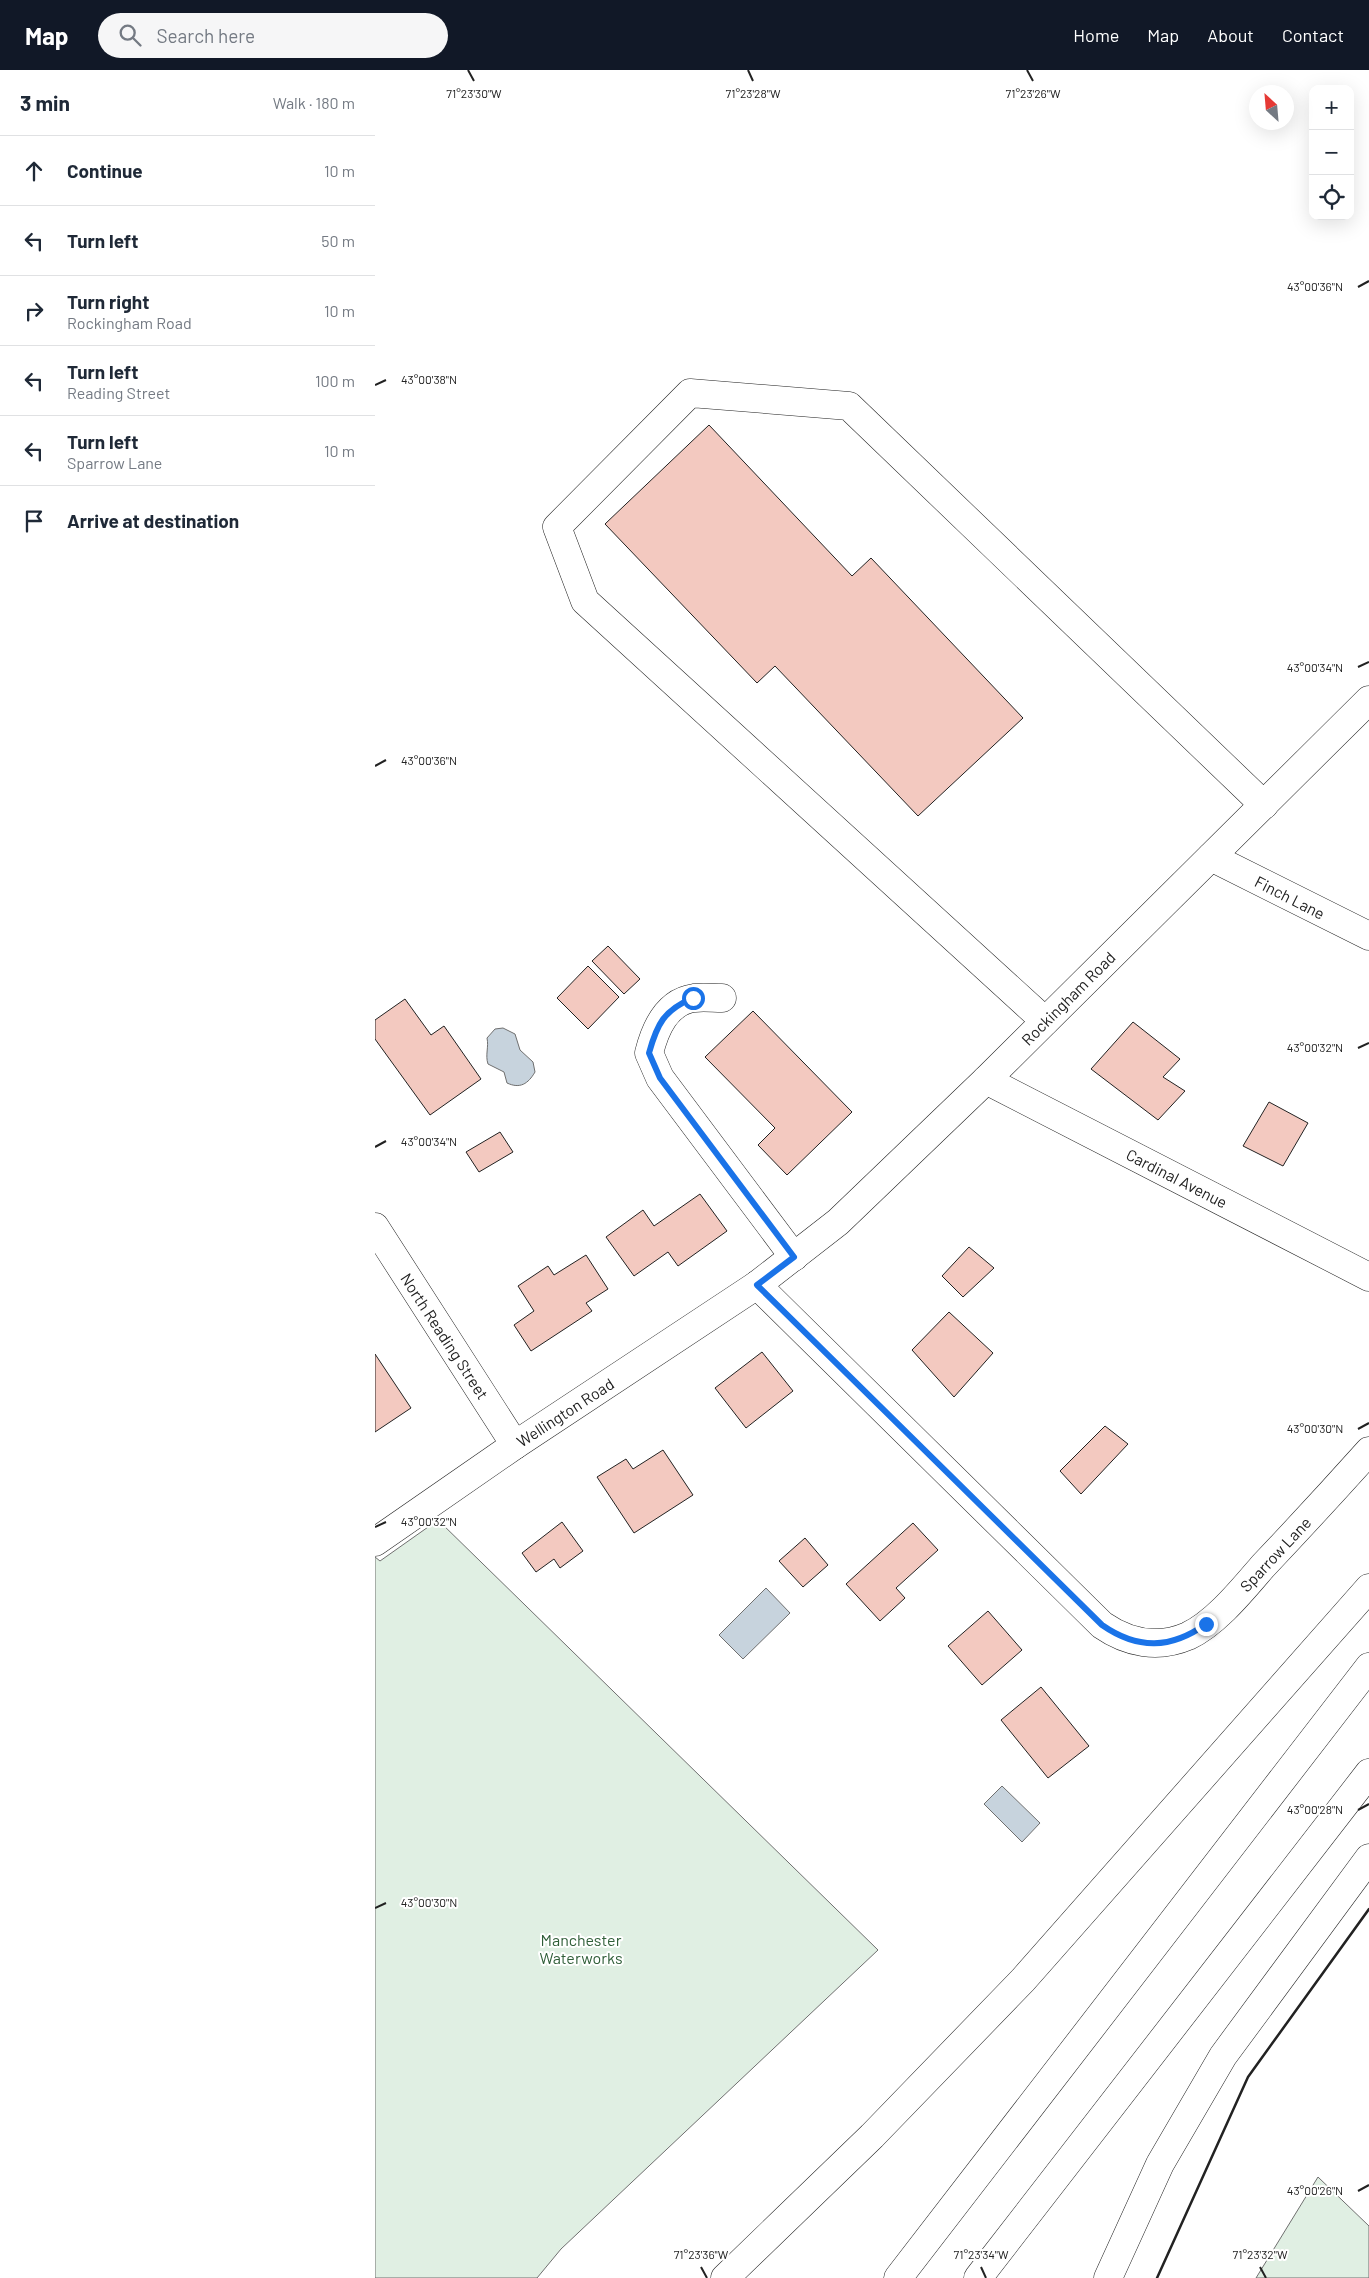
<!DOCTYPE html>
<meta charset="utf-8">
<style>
:root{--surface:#fff;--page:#f6f6f7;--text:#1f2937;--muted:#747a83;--line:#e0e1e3;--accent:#111827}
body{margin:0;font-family:Barlow,sans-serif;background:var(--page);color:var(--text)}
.controls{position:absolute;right:15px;top:15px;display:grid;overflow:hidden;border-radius:10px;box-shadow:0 5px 20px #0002}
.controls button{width:45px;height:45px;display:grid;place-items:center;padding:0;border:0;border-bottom:1px solid var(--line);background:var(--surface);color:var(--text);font:25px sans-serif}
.compass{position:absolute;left:874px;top:15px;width:45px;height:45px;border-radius:50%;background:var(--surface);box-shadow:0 5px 20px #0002;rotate:334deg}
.stop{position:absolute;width:15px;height:15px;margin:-11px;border:4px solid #1a73e8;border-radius:50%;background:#fff}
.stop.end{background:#1a73e8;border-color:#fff;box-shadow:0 1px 5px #0008}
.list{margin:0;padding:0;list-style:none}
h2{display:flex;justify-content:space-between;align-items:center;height:65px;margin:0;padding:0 20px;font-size:21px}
h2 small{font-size:16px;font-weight:400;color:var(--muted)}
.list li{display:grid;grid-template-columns:32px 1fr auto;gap:15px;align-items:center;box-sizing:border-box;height:70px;padding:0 20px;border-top:1px solid var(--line)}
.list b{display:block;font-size:19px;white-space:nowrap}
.list p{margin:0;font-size:16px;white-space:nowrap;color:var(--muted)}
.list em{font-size:16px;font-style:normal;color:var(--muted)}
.icon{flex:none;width:28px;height:28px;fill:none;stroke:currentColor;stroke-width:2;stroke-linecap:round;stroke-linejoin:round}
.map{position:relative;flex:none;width:994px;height:2208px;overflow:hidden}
header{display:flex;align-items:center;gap:30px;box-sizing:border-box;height:70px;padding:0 25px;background:var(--accent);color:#fff}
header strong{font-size:24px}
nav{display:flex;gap:28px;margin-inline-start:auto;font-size:18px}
.search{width:350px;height:45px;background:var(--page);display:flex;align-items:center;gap:12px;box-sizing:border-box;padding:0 18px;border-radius:28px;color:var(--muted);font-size:19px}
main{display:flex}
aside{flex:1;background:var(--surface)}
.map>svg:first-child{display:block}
.green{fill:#e0efe3;stroke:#6f6f6f}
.water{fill:#c7d3dd;stroke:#6f6f6f}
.building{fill:#f3c9c0;stroke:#222}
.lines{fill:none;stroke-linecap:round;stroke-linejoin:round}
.minor-casing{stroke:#222;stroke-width:29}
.highway-casing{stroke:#222;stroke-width:29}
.minor{stroke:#fff;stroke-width:28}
.highway{stroke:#fff;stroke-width:28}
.wall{stroke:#222;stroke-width:2.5}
.route{stroke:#1a73e8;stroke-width:6}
.ticks{fill:none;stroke:#222;stroke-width:2}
.labels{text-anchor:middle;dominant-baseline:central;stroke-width:4;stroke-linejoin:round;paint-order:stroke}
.street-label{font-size:16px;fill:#222;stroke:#fff}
.park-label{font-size:16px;fill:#2f5e38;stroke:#fff}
.ticks-label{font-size:12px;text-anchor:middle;fill:#222;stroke:#fff;stroke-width:4;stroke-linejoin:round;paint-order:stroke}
</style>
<header>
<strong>Map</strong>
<div class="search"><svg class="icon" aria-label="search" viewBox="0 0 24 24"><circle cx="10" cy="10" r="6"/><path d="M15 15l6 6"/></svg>Search here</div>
<nav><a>Home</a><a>Map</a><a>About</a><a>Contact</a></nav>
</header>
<main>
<aside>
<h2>3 min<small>Walk · 180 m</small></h2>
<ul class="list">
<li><svg class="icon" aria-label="ahead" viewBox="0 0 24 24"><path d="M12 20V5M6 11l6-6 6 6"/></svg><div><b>Continue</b></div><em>10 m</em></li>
<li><svg class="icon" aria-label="left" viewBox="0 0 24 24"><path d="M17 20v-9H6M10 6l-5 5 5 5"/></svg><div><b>Turn left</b></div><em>50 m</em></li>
<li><svg class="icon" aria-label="right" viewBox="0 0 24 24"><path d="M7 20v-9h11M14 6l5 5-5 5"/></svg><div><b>Turn right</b><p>Rockingham Road</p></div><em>10 m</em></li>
<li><svg class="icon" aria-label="left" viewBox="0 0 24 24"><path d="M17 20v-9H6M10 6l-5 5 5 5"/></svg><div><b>Turn left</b><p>Reading Street</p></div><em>100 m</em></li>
<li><svg class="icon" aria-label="left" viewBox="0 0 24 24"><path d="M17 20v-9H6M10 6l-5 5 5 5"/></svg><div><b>Turn left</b><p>Sparrow Lane</p></div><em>10 m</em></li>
<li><svg class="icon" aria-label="arrive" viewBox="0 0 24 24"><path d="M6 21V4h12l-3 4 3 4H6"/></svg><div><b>Arrive at destination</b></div></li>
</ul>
</aside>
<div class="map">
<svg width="994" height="2208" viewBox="0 0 994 2208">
<rect width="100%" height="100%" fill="#fff"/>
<g class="green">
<polygon points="63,1450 503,1880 186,2179 162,2208 0,2208 0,1487 5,1491"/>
<polygon points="943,2107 994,2156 994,2208 881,2208"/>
</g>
<g class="water">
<path d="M128 958 140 964 145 980 158 992 160 1002C153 1014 145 1019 132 1013L129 1002 113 994C110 985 114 977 112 968L120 959Z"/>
<polygon points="391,1518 415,1543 368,1589 344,1565"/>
<polygon points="627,1716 665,1753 647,1772 609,1734"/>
</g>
<g class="building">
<polygon points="334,355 477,506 496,488 648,648 543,746 400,596 382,613 230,454"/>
<polygon points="233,876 265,909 249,924 217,891"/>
<polygon points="213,896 244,927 213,959 182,928"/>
<polygon points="30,929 56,965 69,956 106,1009 55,1045 0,969 0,950"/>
<polygon points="378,941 477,1042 412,1105 383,1075 400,1058 330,987"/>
<polygon points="758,952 805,989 788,1007 810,1021 783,1050 716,999"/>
<polygon points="894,1032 933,1053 908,1096 868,1076"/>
<polygon points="125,1062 138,1082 104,1102 91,1082"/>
<polygon points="325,1124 352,1161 303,1196 293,1182 259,1206 231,1167 268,1140 279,1156"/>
<polygon points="594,1177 619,1198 588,1227 567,1206"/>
<polygon points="211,1185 233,1219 211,1233 217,1241 156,1281 139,1255 159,1241 143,1216 173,1196 179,1205"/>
<polygon points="574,1242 618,1283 579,1327 537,1280"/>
<polygon points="387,1282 418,1321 371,1358 340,1318"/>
<polygon points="0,1284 36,1338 0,1362"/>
<polygon points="730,1356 753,1374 706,1424 685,1401"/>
<polygon points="288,1380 318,1425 259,1463 222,1407 251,1389 258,1399"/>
<polygon points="187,1452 208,1481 185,1498 179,1489 161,1502 147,1483"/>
<polygon points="538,1453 563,1480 521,1518 530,1528 505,1551 471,1514"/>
<polygon points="430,1468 453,1495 428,1517 404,1491"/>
<polygon points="613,1541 647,1580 607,1615 573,1576"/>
<polygon points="666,1617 714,1676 673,1708 626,1650"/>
</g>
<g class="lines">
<g class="minor-casing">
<g id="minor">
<polyline points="836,787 994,866"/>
<path d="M347 928C338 928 328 927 319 928 291 932 280 959 274 983L285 1008 419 1187"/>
<polyline points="670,951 210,531 182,457 315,323 474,336 889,735"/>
<polyline points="611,1010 994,1207"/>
<polyline points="0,1157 140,1375"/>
<path d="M382 1215 727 1555C753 1573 783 1579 813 1566 841 1553 868 1519 888 1496 924 1458 959 1420 994 1381"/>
<polyline points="0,1472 140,1375 382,1215 463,1152 611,1010 994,630"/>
</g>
</g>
<g class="highway-casing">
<g id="highway">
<polyline points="350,2208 497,2066 648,1910 994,1518"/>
<polyline points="523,2208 994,1597"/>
<polyline points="603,2208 994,1703"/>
<polyline points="733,2208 785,2094 848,1986 994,1788"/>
</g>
</g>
<use href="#minor" class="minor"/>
<use href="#highway" class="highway"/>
<polyline class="wall" points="782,2208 873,2007 994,1839"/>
</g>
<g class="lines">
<path class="route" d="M318 928C289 940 282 954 274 983L285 1008 419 1187 382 1215 727 1555C763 1580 796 1579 831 1554"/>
</g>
<path class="ticks" d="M93 0 99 11M373 0 378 11M652 0 658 11M983 217 994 211M0 315 11 310M983 597 994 592M0 696 11 690M983 978 994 973M0 1077 11 1071M983 1359 994 1353M0 1457 11 1452M983 1740 994 1734M0 1838 11 1833M983 2121 994 2115M326 2197 332 2208M606 2197 611 2208M885 2197 891 2208"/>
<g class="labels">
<g class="street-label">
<text transform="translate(915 827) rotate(27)">Finch Lane</text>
<text transform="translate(693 928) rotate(-45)">Rockingham Road</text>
<text transform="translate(802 1108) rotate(27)">Cardinal Avenue</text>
<text transform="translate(70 1266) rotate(57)">North Reading Street</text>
<text transform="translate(190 1342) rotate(-33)">Wellington Road</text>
<text transform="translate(900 1484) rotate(-47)">Sparrow Lane</text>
</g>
<g class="park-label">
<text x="206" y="1869">Manchester<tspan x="206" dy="18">Waterworks</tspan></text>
</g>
</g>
<g class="ticks-label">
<text x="99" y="28">71°23'30"W</text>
<text x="378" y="28">71°23'28"W</text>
<text x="658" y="28">71°23'26"W</text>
<text x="940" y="221">43°00'36"N</text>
<text x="54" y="314">43°00'38"N</text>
<text x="940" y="602">43°00'34"N</text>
<text x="54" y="695">43°00'36"N</text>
<text x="940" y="982">43°00'32"N</text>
<text x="54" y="1076">43°00'34"N</text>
<text x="940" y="1363">43°00'30"N</text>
<text x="54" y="1456">43°00'32"N</text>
<text x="940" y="1744">43°00'28"N</text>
<text x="54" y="1837">43°00'30"N</text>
<text x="940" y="2125">43°00'26"N</text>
<text x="326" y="2189">71°23'36"W</text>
<text x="606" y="2189">71°23'34"W</text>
<text x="885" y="2189">71°23'32"W</text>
</g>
</svg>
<div class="controls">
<button>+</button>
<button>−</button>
<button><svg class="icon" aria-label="locate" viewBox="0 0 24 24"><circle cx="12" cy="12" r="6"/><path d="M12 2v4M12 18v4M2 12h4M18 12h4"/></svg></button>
</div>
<svg class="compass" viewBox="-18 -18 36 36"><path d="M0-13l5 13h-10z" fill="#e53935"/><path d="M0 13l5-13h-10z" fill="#747a83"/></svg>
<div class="stop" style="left:318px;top:928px"></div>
<div class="stop end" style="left:831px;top:1554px"></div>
</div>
</main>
